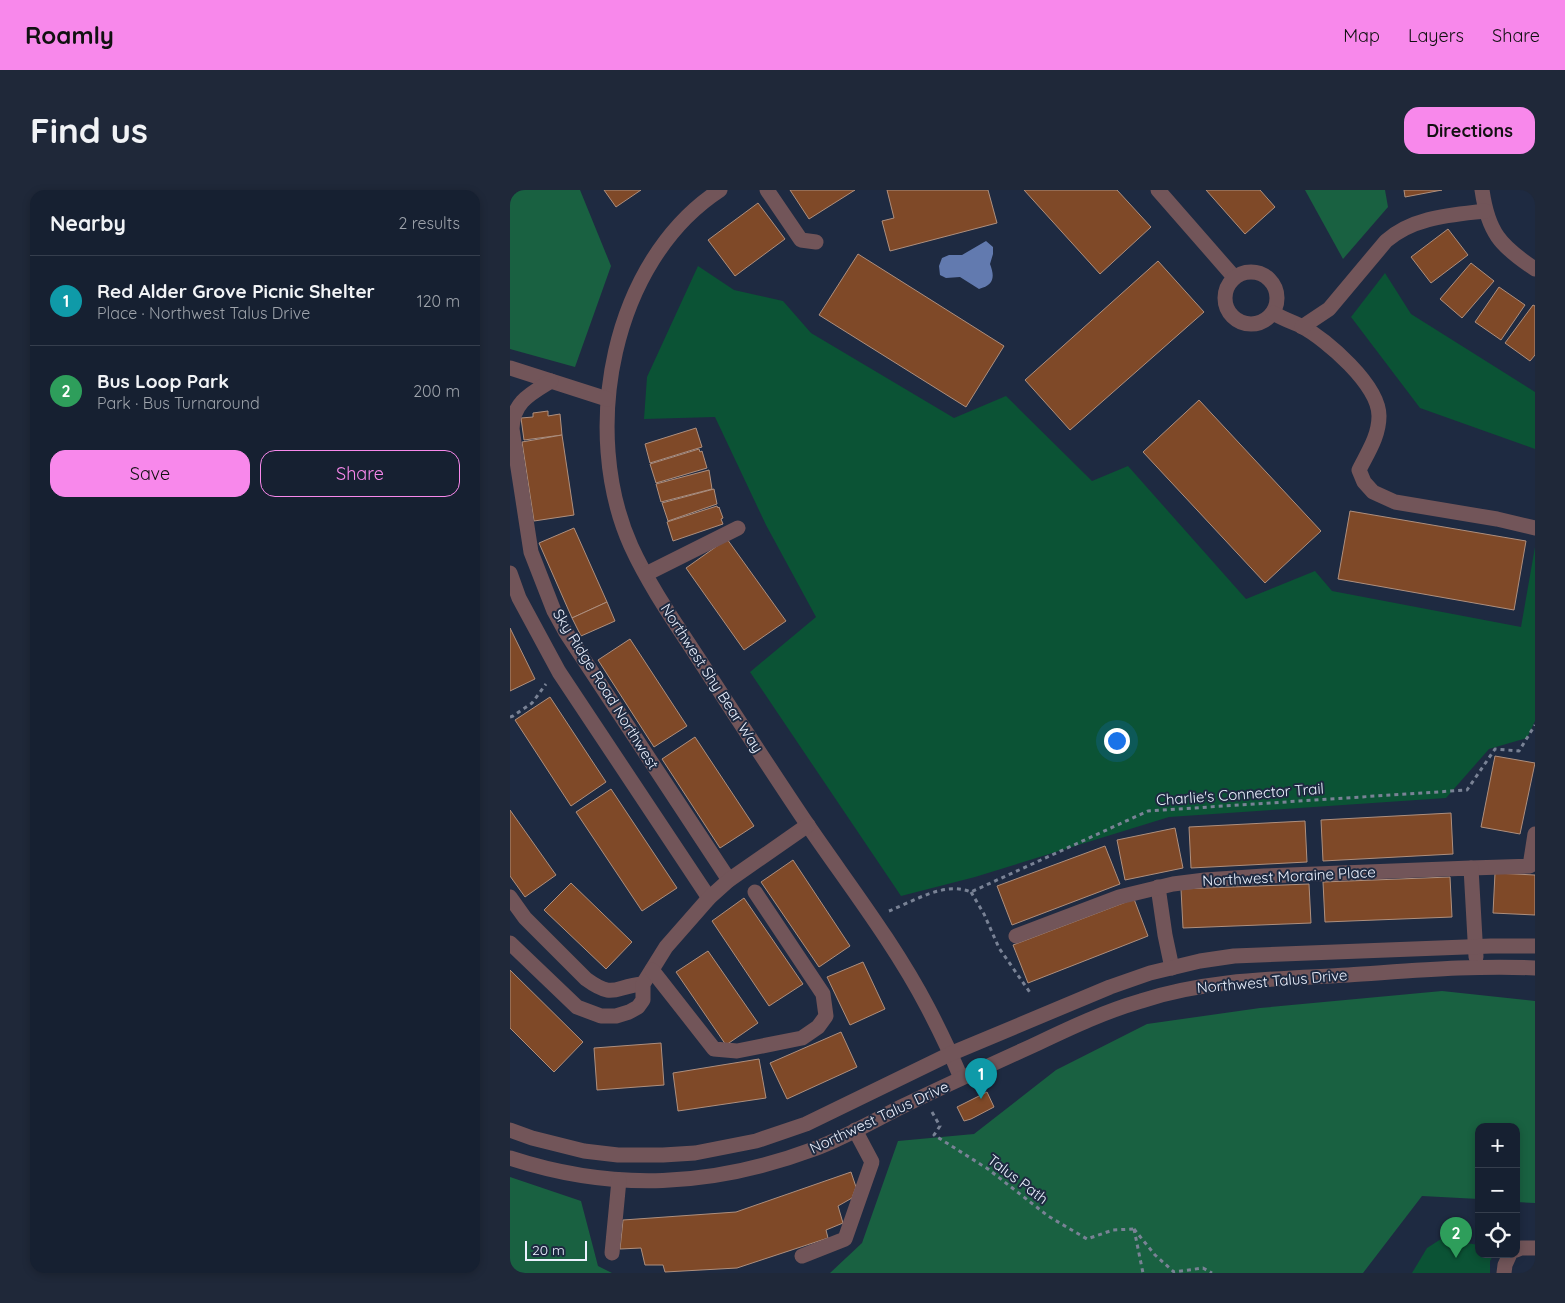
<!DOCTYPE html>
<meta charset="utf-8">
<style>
:root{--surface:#162031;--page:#1f2839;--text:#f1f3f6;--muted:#9ea3ab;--line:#353e4d;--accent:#f888eb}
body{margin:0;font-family:Quicksand,sans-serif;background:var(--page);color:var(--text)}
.controls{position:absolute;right:15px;bottom:15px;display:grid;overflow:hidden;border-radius:10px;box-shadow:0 2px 8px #0003}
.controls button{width:45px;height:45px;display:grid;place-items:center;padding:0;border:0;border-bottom:1px solid var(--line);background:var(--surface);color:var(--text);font:25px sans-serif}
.scale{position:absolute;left:15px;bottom:12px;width:62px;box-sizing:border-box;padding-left:5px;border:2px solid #ebf1fe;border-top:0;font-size:14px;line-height:18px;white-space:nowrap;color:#ebf1fe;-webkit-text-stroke:4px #1e2a41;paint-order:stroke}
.you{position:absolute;left:606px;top:550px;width:18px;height:18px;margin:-12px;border:4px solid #fff;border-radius:50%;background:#1a73e8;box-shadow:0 0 0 8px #1a73e833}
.badge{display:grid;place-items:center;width:32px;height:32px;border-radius:50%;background:var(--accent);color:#fff;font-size:16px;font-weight:700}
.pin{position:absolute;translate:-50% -41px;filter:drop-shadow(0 1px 2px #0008)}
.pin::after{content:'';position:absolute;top:26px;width:18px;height:15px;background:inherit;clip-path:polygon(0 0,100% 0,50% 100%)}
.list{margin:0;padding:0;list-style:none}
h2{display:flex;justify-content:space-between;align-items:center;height:65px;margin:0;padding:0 20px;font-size:21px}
h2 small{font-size:16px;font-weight:400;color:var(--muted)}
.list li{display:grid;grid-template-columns:32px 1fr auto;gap:15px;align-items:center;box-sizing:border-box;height:90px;padding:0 20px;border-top:1px solid var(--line)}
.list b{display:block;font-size:19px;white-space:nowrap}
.list p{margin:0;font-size:16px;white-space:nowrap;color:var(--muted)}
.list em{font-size:16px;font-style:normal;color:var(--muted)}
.actions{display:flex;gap:10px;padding:15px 20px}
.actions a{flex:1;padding:11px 0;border:1px solid var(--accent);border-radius:15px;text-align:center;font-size:18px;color:var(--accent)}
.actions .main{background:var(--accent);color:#111}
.icon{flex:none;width:28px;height:28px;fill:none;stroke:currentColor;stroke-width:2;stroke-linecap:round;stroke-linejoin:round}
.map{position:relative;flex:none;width:1025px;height:1083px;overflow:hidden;border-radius:15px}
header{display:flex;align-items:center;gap:30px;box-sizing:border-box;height:70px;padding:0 25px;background:var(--accent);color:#111}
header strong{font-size:24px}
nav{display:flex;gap:28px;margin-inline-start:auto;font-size:18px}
.intro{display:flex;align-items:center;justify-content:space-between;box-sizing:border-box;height:120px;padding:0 30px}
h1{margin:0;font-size:35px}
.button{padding:12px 22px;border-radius:15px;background:var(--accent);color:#111;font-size:18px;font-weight:700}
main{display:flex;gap:30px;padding:0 30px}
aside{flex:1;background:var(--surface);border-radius:15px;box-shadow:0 2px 8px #0003}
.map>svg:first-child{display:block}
.green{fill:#0b5335}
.forest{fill:#196141}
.water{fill:#627aaf}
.building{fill:#7f4928;stroke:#ae8f7e}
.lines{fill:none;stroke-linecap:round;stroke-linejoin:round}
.path{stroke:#798295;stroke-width:3;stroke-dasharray:4 4;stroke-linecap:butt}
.minor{stroke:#725559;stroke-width:15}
.labels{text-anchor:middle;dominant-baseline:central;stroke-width:4;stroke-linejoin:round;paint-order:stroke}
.street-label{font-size:15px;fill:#ebf1fe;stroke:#1e2a41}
</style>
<header>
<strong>Roamly</strong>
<nav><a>Map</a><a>Layers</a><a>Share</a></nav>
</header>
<div class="intro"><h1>Find us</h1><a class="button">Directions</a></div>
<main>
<aside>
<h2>Nearby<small>2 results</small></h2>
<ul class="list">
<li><span class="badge" style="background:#0f9aa8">1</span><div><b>Red Alder Grove Picnic Shelter</b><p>Place · Northwest Talus Drive</p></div><em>120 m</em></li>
<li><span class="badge" style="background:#2e9e5b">2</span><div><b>Bus Loop Park</b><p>Park · Bus Turnaround</p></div><em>200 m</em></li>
</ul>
<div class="actions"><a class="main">Save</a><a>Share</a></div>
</aside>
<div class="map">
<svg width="1025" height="1083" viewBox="0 0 1025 1083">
<rect width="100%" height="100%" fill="#1e2a41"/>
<g class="green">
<polygon points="188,76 224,100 273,111 301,143 444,228 496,206 582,291 618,276 736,409 805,381 822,401 1011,437 1025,357 1025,531 1017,548 979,559 936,608 659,627 465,687 391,706 240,482 306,427 256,335 205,227 134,229 137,187"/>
<polygon points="875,83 901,124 1025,202 1025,259 910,218 841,127"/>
<polygon points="931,1049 969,1055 969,1064 984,1064 980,1071 980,1083 902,1083 917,1058"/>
</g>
<g class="forest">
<polygon points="0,0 70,0 101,76 65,177 0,159"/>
<polygon points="795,0 875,0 878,17 833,69"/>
<polygon points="932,801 1025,811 1025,1013 1006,1012 1006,937 969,937 969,1009 912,1006 853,1083 320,1083 352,1053 388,951 464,944 546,880 637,834 750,818"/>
<polygon points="0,987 71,1011 88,1076 102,1083 0,1083"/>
</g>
<path class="water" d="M476 51 483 57V64L480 74C485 87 484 95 469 99L450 87 436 88 430 85 429 76 432 68 439 65H452Z"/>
<g class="building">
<polygon points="94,0 131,0 106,17"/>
<polygon points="280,0 345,0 299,29"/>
<polygon points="377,0 478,0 487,33 380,61 372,31 384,28"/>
<polygon points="514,0 607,0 641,37 590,84"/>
<polygon points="696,0 750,0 765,17 735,44"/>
<polygon points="894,0 932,0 895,7"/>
<polygon points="248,13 275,49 225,86 198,50"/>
<polygon points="938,39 958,65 921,93 901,67"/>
<polygon points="348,64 494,156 456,217 309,125"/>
<polygon points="648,71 694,122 560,240 515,190"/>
<polygon points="961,73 984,91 952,128 930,109"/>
<polygon points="989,97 1015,115 991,150 965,132"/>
<polygon points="1023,115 1025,116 1025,165 1020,171 995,153"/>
<polygon points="689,210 811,341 755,393 633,262"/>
<polygon points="38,221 38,226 50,224 52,245 14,250 11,228 23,227 23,223"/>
<polygon points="186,238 192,257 140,273 135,254"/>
<polygon points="52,245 64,325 24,331 12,252"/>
<polygon points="189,259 190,262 192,261 197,278 146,293 140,274"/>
<polygon points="199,280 202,299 151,312 146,294"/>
<polygon points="204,299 207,314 158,331 152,313"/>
<polygon points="207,316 208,318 209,317 213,328 211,329 213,334 163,351 157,332"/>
<polygon points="840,321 1016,351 1004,420 828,389"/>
<polygon points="64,338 97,412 62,428 29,353"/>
<polygon points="217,349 276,431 234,460 176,378"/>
<polygon points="97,412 105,431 71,446 62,428"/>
<polygon points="0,438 25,489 0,501"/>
<polygon points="120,449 177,536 144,557 88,470"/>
<polygon points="40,507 96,592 61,616 5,530"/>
<polygon points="185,547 244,636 210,658 152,569"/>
<polygon points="985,566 1025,573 1010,644 971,637"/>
<polygon points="101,599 167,698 132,721 66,622"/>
<polygon points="0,620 46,685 15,707 0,686"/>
<polygon points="941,623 943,664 813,671 811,630"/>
<polygon points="795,631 797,672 681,678 679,637"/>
<polygon points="665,638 673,678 615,690 607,650"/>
<polygon points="595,656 610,694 502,735 487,696"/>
<polygon points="283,670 340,756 309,777 251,692"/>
<polygon points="985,683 1025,685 1025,725 983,723"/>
<polygon points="940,687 942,727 815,732 813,692"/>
<polygon points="61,693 122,752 96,779 34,720"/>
<polygon points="799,694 801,733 673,738 671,699"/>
<polygon points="234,708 293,794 259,816 202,731"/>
<polygon points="624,709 638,746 518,793 503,755"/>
<polygon points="198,761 248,833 216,855 166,782"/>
<polygon points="353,772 375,819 340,835 317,787"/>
<polygon points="0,780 73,852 44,882 0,838"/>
<polygon points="331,842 347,877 277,909 260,873"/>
<polygon points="151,853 154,895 87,900 84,858"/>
<polygon points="249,869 256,908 168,921 163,883"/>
<polygon points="477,902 484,917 461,929 454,931 447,917"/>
<polygon points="341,982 346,997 342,1008 328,1016 333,1033 316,1040 318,1048 227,1078 155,1082 153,1075 135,1075 131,1058 110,1059 113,1030 226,1022"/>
</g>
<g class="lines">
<g class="path">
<polyline points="0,527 3,526 22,513 36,494"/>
<polyline points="461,702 474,724 489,758 521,804"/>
<path d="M379 721C404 711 435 691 461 702L638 621 957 600 985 559 1009 561 1025 535"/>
<polyline points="422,922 430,936 424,945 478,979 538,1026 577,1049 603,1040 624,1039"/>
<polyline points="624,1039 645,1065 664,1082 693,1078 702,1083"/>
<polyline points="624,1039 633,1083"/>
</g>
<g class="minor">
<path d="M210 0C101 71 70 242 121 356 142 402 174 445 201 488 233 537 264 585 297 634 338 694 384 753 418 818 430 841 441 864 451 888"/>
<polyline points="257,0 291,50 306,52"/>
<polyline points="648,0 724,87"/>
<path d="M972 0C978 42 990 56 1025 79"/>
<circle cx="741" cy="108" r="26"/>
<path d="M763 123C772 128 782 132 791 136 817 150 869 195 869 226 869 246 858 262 849 280L854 292 863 302 885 312 987 329 1025 338"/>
<path d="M792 137 819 119 876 51C903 27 941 25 975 21"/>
<polyline points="0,178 97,209"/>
<path d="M41 191C20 204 3 212 2 239L21 362 44 421 55 441 219 690"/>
<polyline points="0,383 9,408 49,482 199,708"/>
<polyline points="136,384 228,338"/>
<polyline points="961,678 1020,676 1025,644"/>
<polyline points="648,697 655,745 662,778"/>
<path d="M0 707 15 728 76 789C105 810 104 796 133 794"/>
<polyline points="506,746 609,707 663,694 695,690 754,686 961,678 966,767"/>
<polyline points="0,753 67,817 91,826 106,826 119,822 128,817 133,810 133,794 156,757 199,708 219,690 298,635"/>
<polyline points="142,780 204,859 227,861 292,848 308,837 316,826 313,804 245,702"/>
<polyline points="0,940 22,948 74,961 108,965 153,965 185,963 246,951 296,934 440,864 600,797 640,783 690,771 724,766 981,756 1025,756"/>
<path d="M0 968C104 1002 202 997 304 959 334 948 363 931 391 917 434 896 478 876 522 856 558 839 593 822 631 811 698 789 768 789 838 785 900 781 963 775 1025 778"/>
<polyline points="1006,1060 1011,1058 1025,1058"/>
<polyline points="102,1063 109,990"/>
<polyline points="292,1066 335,1049 362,972 345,940"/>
<polyline points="994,1083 995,1075 1000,1064"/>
</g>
</g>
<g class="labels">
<g class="street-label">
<text transform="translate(202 488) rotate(57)">Northwest Shy Bear Way</text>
<text transform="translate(96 499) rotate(58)">Sky Ridge Road Northwest</text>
<text transform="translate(730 604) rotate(-4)">Charlie's Connector Trail</text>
<text transform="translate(779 686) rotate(-3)">Northwest Moraine Place</text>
<text transform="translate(762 791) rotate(-5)">Northwest Talus Drive</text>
<text transform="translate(369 927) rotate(-25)">Northwest Talus Drive</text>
<text transform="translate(508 989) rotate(37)">Talus Path</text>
</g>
</g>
</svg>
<div class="controls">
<button>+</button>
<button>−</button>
<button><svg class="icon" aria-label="locate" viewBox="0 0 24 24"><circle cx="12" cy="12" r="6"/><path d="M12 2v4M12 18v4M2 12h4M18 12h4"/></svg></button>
</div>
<div class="scale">20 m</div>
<div class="you"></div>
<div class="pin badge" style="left:471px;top:909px;background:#0f9aa8">1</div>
<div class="pin badge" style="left:946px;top:1068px;background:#2e9e5b">2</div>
</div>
</main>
